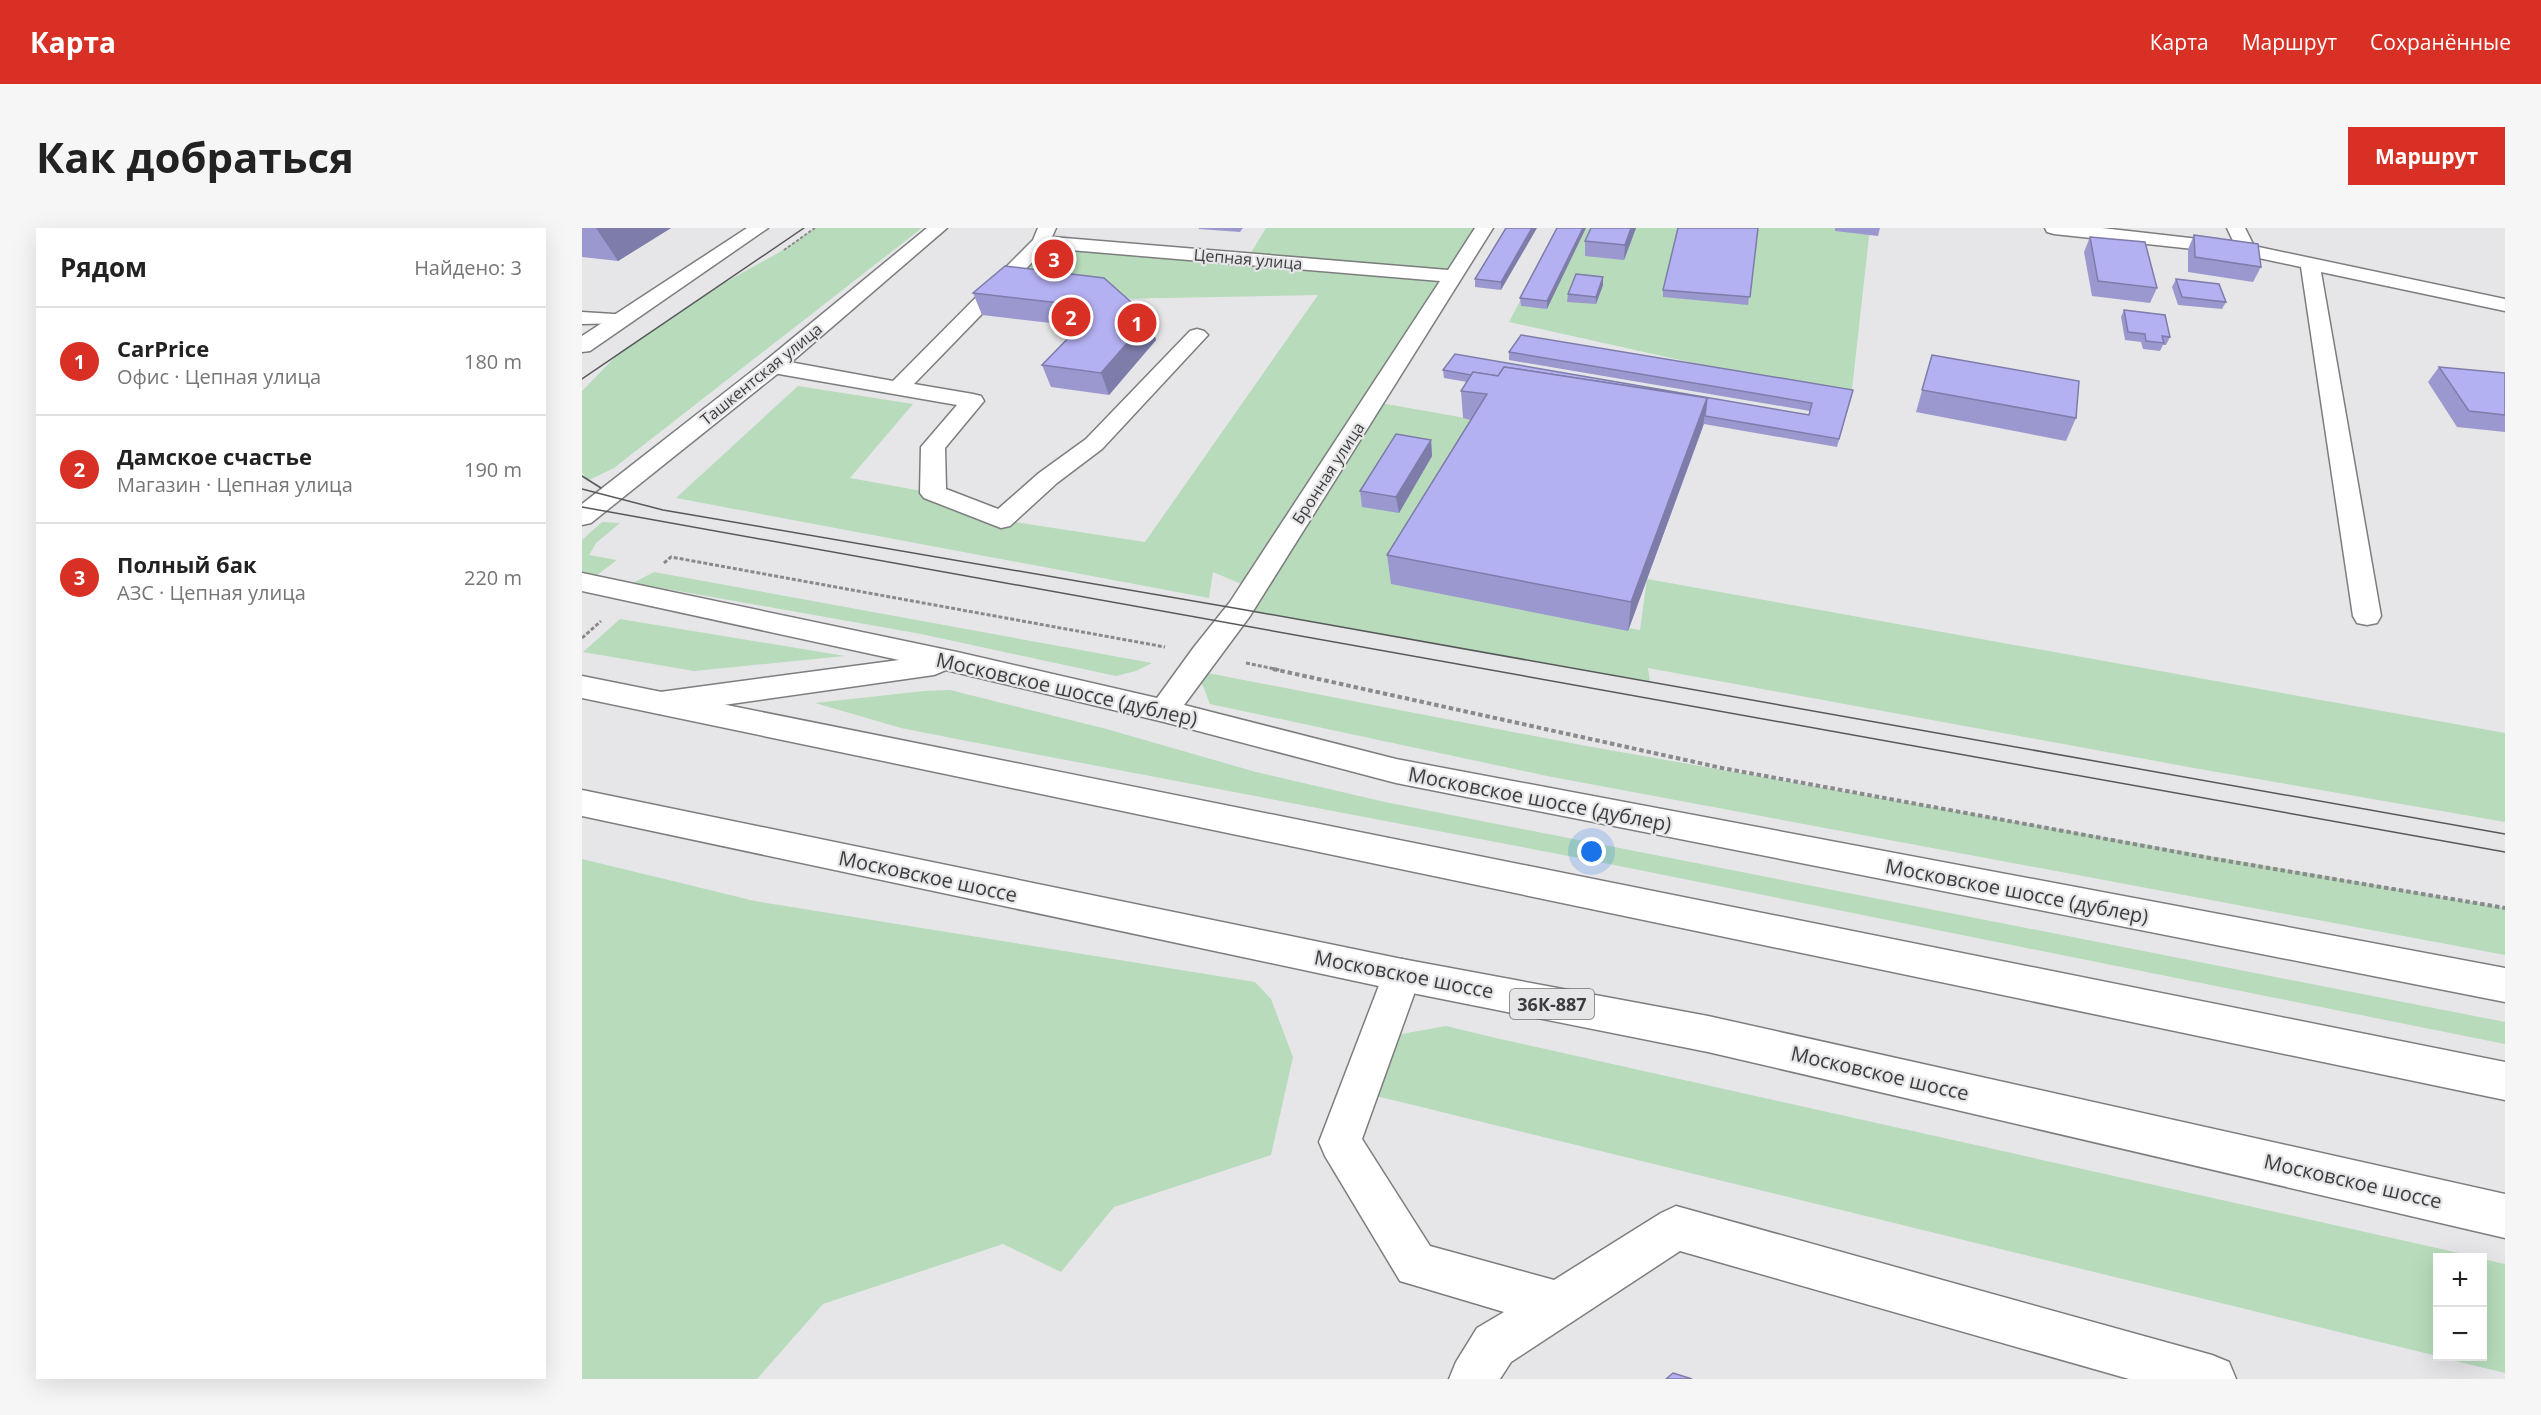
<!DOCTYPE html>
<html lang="ru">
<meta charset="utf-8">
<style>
:root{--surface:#fff;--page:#f6f6f6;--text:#222;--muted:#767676;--line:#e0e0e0;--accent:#d93025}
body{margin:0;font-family:"Open Sans",sans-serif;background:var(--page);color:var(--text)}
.controls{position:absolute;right:18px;bottom:18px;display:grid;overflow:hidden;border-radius:0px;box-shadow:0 6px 24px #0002}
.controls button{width:54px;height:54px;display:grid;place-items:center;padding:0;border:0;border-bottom:2px solid var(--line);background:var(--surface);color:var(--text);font:30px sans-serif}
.you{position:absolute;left:1010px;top:624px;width:21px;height:21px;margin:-15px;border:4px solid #fff;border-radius:50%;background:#1a73e8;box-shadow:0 0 0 9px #1a73e833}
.badge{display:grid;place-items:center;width:39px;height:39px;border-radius:50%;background:var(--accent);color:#fff;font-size:20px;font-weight:700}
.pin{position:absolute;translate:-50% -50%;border:3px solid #fff;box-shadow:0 2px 6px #0006}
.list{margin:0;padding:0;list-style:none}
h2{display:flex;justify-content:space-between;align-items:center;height:78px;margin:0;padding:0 24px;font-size:26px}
h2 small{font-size:20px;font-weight:400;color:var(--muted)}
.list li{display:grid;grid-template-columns:39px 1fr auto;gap:18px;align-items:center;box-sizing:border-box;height:108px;padding:0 24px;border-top:2px solid var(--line)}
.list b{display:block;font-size:22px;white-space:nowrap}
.list p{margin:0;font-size:20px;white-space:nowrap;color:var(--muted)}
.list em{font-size:20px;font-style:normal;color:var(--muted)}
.map{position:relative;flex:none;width:1923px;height:1151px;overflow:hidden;border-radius:0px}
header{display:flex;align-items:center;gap:36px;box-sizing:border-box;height:84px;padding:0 30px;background:var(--accent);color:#fff}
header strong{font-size:28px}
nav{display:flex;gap:33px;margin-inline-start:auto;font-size:21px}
.intro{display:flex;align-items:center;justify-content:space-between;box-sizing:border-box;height:144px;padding:0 36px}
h1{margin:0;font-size:42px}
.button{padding:15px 27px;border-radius:0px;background:var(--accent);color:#fff;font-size:21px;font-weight:700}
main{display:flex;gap:36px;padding:0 36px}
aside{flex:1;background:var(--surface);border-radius:0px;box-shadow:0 6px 24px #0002}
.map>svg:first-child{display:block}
.green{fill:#b7dbbb}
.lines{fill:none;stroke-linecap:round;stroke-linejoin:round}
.minor-casing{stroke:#7d7d7f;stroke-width:3}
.major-casing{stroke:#7d7d7f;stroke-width:3}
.path-far2{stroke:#8a8a8c;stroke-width:2;stroke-dasharray:3 2;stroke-linecap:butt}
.path-far1{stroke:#8a8a8c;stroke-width:3;stroke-dasharray:4 2;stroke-linecap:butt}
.path{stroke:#8a8a8c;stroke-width:4;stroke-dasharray:4.5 3;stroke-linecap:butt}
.minor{fill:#fff;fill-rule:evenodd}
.major{fill:#fff;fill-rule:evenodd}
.tram{stroke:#58585a;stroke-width:1.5}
.wall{fill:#9b98d0}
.shaded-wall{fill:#7e7ca9}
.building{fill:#b4b1f2;stroke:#7e7ca9;stroke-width:1.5}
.labels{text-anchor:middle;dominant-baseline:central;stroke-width:4.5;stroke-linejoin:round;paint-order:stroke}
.far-street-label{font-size:16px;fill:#3d3d3e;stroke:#e6e6e9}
.shield{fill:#e6e6e9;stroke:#707071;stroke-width:1.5}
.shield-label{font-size:18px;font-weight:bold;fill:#3d3d3e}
.street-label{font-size:20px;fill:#3d3d3e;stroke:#e6e6e9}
</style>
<header>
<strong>Карта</strong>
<nav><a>Карта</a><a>Маршрут</a><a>Сохранённые</a></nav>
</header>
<div class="intro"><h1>Как добраться</h1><a class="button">Маршрут</a></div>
<main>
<aside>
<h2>Рядом<small>Найдено: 3</small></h2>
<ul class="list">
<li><span class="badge">1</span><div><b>CarPrice</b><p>Офис · Цепная улица</p></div><em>180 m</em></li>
<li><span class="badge">2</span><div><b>Дамское счастье</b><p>Магазин · Цепная улица</p></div><em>190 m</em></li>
<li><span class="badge">3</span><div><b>Полный бак</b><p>АЗС · Цепная улица</p></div><em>220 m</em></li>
</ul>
</aside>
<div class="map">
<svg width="1923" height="1151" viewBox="0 0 1923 1151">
<rect width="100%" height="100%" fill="#e6e6e9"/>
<g class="green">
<polygon points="233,0 340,0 32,240 5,253 0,244 0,163 39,123 140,56 198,24"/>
<polygon points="684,0 902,0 793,174 906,194 810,356 1058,402 1065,351 1923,505 1923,594 1612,540 1066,440 1068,454 658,381 671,361 631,344 627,370 94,270 216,158 331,176 268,250 351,265 419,292 563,314 736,67 529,71 424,51 459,14 665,31"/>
<polygon points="976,0 1288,0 1269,170 927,94"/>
<polygon points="20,294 38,295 14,315 7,327 35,332 15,347 0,344 0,312"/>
<polygon points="72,344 570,435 554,443 534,448 339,406 51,355"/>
<polygon points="38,391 263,428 112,443 1,424"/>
<polygon points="615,443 999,517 1923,680 1923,727 965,548 628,476"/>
<polygon points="368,462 521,500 674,544 803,574 1923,794 1923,816 997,630 390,514 319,500 233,475 342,463"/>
<polygon points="0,631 173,673 673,754 689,771 711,829 689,927 532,979 479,1044 421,1016 241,1076 175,1151 0,1151"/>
<polygon points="864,798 914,810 1895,1029 1856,1030 1855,1128 778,864 814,807"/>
<polygon points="1901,1031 1923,1036 1923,1145 1857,1129 1900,1128"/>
</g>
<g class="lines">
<g class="minor-casing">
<g id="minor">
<polygon points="456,0 474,0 470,9 866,42 893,0 911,0 668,388 602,477 814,531 1923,740 1923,774 814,555 582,494 364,442 352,447 78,486 67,483 63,475 67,467 78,464 317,432 0,363 0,345 375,424 575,470 612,419 648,374 858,53 464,20 332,156 391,166 399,168 402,173 363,220 364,261 416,281 457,245 504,211 608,103 615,101 622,103 626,107 520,221 475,255 428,298 419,300 342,270 338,265 339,219 375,177 191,145 183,143 180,138 183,133 191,131 311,153 451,12"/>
<polygon points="1463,0 1520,0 1652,15 1645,0 1663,0 1672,18 1923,71 1923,83 1739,44 1799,388 1795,395 1785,397 1775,395 1771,388 1719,39 1658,26 1472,6 1465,4"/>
<polygon points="0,84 47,87 50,91 47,95 0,96"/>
<polygon points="820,731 833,735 839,747 780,911 848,1018 972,1052 1079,985 1094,978 1630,1127 1647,1134 1654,1151 1547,1151 1098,1023 929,1134 918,1151 867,1151 874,1134 895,1100 922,1084 818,1053 743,928 737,914 801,747 807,735"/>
</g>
</g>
<g class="major-casing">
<g id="major">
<polygon points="165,0 186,0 8,123 0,124 0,108"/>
<polygon points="345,0 365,0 199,143 9,295 0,297 0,276 183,133"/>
<polygon points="0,448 1923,834 1923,872 0,470"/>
<polygon points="0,562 820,731 1126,788 1923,966 1923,1010 1126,824 820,763 0,588"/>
</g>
</g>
<polyline class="path-far2" points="202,22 233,0"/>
<g class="path-far1">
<polyline points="82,335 89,329 583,419"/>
<polyline points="0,410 19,393"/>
<polyline points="664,435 698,442"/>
</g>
<polyline class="path" points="691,441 1140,540 1633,631 1923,680"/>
<use href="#minor" class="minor"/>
<use href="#major" class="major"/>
<g class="tram">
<polyline points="0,151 222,0"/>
<polyline points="0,248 19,260"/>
<polyline points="0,261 81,282 658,381 1923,606"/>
<polyline points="0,279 1923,624"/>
</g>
</g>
<g class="wall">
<polygon points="0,0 89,0 36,33 0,29"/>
<polygon points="617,0 661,0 658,4 617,1"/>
<polygon points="924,0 919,62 893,59 893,51"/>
<polygon points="975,0 965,81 939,78 938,70"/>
<polygon points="1054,0 1042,32 1003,28 1003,13"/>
<polygon points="1176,0 1166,77 1081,69 1081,62"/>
<polygon points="1253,0 1298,0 1296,8 1253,3"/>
<polygon points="1612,7 1679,39 1671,54 1606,44 1606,21"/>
<polygon points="1508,9 1575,60 1568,75 1510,68 1502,24"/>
<polygon points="1021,49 1021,57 1014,76 985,74 986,66"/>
<polygon points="522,50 567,90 574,112 527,167 469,159 460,137 492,104 486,97 400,87 391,65"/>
<polygon points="1594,51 1644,74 1640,81 1596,77 1590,59"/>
<polygon points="1542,82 1588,109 1584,117 1581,117 1578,123 1561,121 1559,114 1543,112 1539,89"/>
<polygon points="927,124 1271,162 1255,219 1122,196 1046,403 809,356 805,327 889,192 881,190 879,163 885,154 862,150 861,142 1227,187 1228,183 927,132"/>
<polygon points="1350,127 1494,190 1484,213 1334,184"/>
<polygon points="1857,139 1923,145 1923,204 1875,199 1846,154"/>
<polygon points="849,212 850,228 817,285 780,279 778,263"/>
</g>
<g class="shaded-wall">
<polygon points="14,0 89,0 36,33"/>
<polygon points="950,0 955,0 919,62 919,54"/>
<polygon points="1001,0 1004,0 965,81 965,73"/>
<polygon points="1049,0 1054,0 1042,32 1043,17"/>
<polygon points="1021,49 1021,57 1014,76 1014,69"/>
<polygon points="567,90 574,112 527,167 519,145"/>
<polygon points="1125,170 1121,198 1046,403 1049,374"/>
<polygon points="849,212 850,228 817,285 814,269"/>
</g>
<g class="building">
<polygon points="924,0 950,0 919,54 893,51"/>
<polygon points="975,0 1001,0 965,73 938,70"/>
<polygon points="1009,0 1049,0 1043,17 1003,13"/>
<polygon points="1096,0 1176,0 1168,69 1081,62"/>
<polygon points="1612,7 1676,16 1679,39 1613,29"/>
<polygon points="1508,9 1563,14 1575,60 1516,53"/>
<polygon points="423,38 522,50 567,90 519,145 460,137 499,97 478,75 391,65"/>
<polygon points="994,46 1021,49 1014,69 986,66"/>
<polygon points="1594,51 1637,56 1644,74 1600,69"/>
<polygon points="1542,82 1583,87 1588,109 1580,108 1582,115 1564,113 1563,106 1546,104"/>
<polygon points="939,107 1271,162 1257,211 1123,188 1125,170 922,139 916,148 891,144 889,147 861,142 873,126 1227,187 1230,175 927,124"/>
<polygon points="1350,127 1497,153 1494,190 1340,162"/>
<polygon points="922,139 1125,170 1049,374 805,327 905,166 879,163 891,144 916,148"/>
<polygon points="1857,139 1923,145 1923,187 1887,183"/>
<polygon points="814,206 849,212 814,269 778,263"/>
<polygon points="1091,1145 1110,1151 1084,1151"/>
</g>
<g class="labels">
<g class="far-street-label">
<text transform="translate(666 31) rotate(5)">Цепная улица</text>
<text transform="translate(179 146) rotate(-39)">Ташкентская улица</text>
<text transform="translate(746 245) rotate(-57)">Бронная улица</text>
</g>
<rect class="shield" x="928" y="761" width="84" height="30" rx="4.5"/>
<g class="shield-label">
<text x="970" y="776">36К-887</text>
</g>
<g class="street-label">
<text transform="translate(485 461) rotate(13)">Московское шоссе (дублер)</text>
<text transform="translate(958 571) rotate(11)">Московское шоссе (дублер)</text>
<text transform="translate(346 648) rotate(12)">Московское шоссе</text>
<text transform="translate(1435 663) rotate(11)">Московское шоссе (дублер)</text>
<text transform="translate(822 746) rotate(11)">Московское шоссе</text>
<text transform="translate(1298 845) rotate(13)">Московское шоссе</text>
<text transform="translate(1771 953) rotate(13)">Московское шоссе</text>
</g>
</g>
</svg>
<div class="controls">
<button>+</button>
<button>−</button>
</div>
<div class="you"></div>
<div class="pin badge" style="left:555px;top:95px">1</div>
<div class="pin badge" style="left:489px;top:89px">2</div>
<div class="pin badge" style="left:472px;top:31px">3</div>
</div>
</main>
